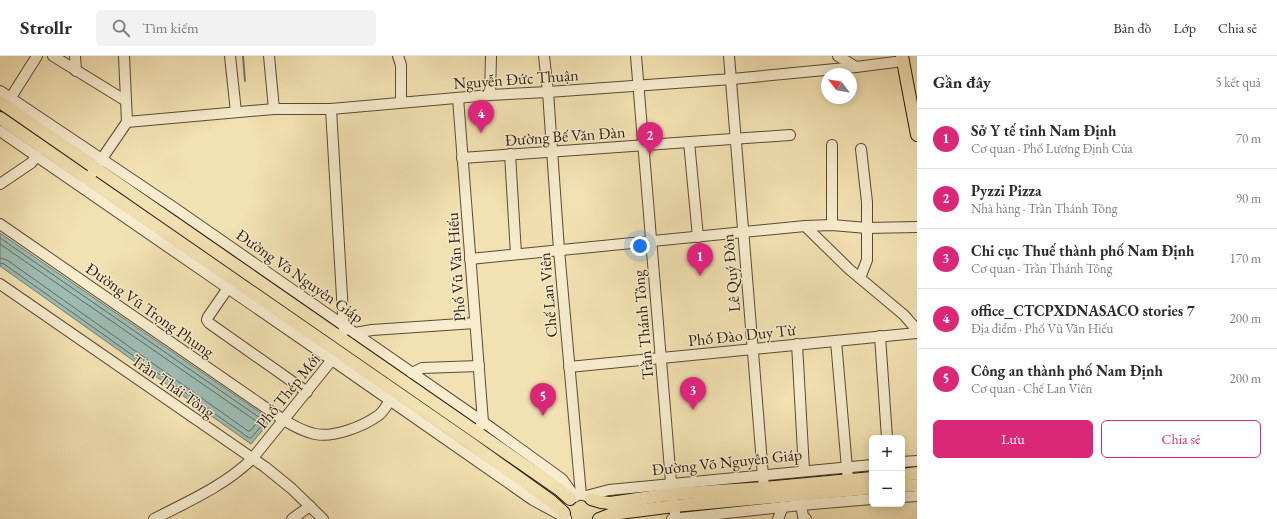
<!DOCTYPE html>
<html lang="vi">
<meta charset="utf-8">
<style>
:root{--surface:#fff;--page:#f2f2f3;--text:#2b2b33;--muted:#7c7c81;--line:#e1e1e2;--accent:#db2777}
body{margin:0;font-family:"EB Garamond",serif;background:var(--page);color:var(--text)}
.controls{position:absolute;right:12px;bottom:12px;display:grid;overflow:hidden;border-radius:6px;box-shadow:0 2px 10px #0003}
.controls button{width:36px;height:36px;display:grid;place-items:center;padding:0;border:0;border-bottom:1px solid var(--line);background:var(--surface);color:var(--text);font:20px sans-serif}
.compass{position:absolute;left:821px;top:12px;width:36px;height:36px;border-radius:50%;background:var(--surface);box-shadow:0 2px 10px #0003;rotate:301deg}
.you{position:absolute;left:640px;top:190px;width:14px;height:14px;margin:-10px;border:3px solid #fff;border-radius:50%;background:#1a73e8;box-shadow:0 0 0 6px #1a73e833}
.badge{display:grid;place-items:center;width:26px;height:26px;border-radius:50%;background:var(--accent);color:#fff;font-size:13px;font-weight:700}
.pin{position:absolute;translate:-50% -33px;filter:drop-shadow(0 1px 2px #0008)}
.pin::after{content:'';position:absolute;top:21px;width:14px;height:12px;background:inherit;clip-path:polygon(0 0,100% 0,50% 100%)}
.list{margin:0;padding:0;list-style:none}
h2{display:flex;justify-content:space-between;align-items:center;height:52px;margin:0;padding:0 16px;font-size:17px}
h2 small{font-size:13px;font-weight:400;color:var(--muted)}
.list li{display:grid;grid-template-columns:26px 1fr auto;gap:12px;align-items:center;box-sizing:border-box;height:60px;padding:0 16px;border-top:1px solid var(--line)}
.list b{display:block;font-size:15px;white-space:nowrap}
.list p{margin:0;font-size:13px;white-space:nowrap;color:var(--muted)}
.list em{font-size:13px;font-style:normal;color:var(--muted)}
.actions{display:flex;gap:8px;padding:12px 16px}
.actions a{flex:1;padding:9px 0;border:1px solid var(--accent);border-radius:6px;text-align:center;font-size:14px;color:var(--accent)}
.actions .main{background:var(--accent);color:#fff}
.icon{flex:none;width:22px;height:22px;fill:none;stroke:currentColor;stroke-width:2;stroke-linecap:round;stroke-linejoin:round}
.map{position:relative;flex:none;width:917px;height:463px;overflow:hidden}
header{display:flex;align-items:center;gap:24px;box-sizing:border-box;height:56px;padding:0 20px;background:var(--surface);border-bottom:1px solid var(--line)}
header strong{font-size:19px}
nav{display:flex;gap:22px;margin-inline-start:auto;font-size:14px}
.search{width:280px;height:36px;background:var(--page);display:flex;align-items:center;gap:10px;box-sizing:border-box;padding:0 14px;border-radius:6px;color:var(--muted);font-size:15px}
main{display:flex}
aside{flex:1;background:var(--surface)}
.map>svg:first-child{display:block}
.water{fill:#9dbcb4;stroke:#6e7a72}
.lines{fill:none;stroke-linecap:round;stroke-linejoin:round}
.shore{stroke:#626a61;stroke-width:1}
.stream{stroke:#6e7a72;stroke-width:2}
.minor-casing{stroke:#5a4a37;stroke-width:12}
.major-casing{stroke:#28170e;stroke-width:14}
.minor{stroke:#f7eccd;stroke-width:10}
.major{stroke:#f2e1b2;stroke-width:12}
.labels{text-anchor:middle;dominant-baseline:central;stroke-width:3;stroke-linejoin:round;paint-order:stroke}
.street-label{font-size:16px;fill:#28170e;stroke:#f7eccd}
</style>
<header>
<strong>Strollr</strong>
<div class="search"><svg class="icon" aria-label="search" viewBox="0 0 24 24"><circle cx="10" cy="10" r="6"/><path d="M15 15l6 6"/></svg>Tìm kiếm</div>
<nav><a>Bản đồ</a><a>Lớp</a><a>Chia sẻ</a></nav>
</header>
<main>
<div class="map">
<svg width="917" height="463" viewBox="0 0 917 463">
<rect width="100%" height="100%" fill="#f2e1b2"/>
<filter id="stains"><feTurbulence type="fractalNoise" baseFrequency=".005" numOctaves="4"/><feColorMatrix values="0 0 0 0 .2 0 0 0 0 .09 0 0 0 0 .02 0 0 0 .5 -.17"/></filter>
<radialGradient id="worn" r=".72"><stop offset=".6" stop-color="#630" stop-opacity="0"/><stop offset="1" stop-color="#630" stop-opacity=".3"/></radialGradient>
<polygon class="water" points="0,177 271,364 251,388 0,210"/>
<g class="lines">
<g class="shore">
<polyline points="0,182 263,364 264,367 251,382 249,382 4,208 0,207"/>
<polyline points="0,188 256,365 256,368 250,375 248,375 7,204 0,202"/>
</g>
<polyline class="stream" points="243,0 245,25"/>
<g class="minor-casing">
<g id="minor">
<polyline points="53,0 126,45"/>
<polyline points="75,0 76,15"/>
<polyline points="124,0 127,66"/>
<polyline points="230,0 236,56"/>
<polyline points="269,0 274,53"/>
<polyline points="398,0 401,9 401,46"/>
<polyline points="544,0 548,36 559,194 581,439"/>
<polyline points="636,0 672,438 676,463"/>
<polyline points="729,0 764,432"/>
<polyline points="838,0 856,11"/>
<polyline points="0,35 173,151 483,366 562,423 575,441"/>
<polyline points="490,39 491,0"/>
<polyline points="458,42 483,366 481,369"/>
<polyline points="8,46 37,0"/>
<polyline points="331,53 344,275"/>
<polyline points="127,66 274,53 331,53 490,39 548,36 732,23 856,11 903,5"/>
<polyline points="0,75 332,304 533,444 566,462"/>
<polyline points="689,86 698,181"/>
<polyline points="510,98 516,198"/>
<polyline points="462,102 790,79"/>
<polyline points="0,128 31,107 37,100"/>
<polyline points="84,129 127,66"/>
<path d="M0 168 266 352C281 362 297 374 315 378 334 382 364 370 379 359 385 354 389 345 394 339"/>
<polyline points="832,169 832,89"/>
<polyline points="805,170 849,213 904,259 917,274"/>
<polyline points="470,203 805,170 832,169 867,172 917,171"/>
<polyline points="860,222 867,204 867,146 861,93"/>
<polyline points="0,228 265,411 291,432 323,463"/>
<polyline points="228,232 208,261 207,264 209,267 307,336"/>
<polyline points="355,277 372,274 475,267"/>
<polyline points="880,280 887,382"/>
<polyline points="836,285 848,424"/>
<polyline points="797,288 804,414"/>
<polyline points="569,311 917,277"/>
<polyline points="412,317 422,312 479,310"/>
<polyline points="902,406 917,405"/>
<polyline points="586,440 609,434 872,409"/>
<polyline points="902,441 917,440"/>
<polyline points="800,443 803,460 806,463"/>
<path d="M154 463C189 445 224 430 252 403L335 300"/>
<polyline points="292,463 310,450"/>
<polyline points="672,463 801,449 872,443"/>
<polyline points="778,463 783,451"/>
</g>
</g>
<g class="major-casing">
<g id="major">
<polyline points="902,0 917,79"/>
<polyline points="0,46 560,434 570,443"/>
<polyline points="0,62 470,387 551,445 564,457"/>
<polyline points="902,419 917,417"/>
<polyline points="902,430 917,429"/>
<polyline points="591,443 601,446 610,447 672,438 764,432 872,422"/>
<polyline points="599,463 612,458 674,450 872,432"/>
</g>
</g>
<use href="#minor" class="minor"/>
<use href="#major" class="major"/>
</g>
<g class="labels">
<g class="street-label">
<text transform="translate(516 23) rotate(-4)">Nguyễn Đức Thuận</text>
<text transform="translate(565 80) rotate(-4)">Đường Bế Văn Đàn</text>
<text transform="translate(456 211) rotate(-94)">Phố Vũ Văn Hiếu</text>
<text transform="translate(731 217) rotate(-95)">Lê Quý Đôn</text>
<text transform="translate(300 220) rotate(35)">Đường Võ Nguyên Giáp</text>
<text transform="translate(548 239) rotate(-95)">Chế Lan Viên</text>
<text transform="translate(150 254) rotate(35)">Đường Vũ Trọng Phụng</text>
<text transform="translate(643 269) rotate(-95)">Trần Thánh Tông</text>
<text transform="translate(742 279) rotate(-6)">Phố Đào Duy Từ</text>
<text transform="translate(173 330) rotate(35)">Trần Thái Tông</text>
<text transform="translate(288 335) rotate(-51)">Phố Thép Mới</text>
<text transform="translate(727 406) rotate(-6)">Đường Võ Nguyên Giáp</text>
</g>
</g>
<rect width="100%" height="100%" filter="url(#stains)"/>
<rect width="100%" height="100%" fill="url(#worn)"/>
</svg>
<div class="controls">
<button>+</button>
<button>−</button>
</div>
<svg class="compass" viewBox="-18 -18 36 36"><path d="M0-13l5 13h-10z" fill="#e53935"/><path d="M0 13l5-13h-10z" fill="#7c7c81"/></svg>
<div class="you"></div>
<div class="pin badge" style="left:700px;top:220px">1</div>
<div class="pin badge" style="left:650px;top:99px">2</div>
<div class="pin badge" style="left:693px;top:354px">3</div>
<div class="pin badge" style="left:481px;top:77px">4</div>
<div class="pin badge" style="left:543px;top:360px">5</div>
</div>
<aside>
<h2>Gần đây<small>5 kết quả</small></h2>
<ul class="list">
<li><span class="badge">1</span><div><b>Sở Y tế tỉnh Nam Định</b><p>Cơ quan · Phố Lương Định Của</p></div><em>70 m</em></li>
<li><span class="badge">2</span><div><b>Pyzzi Pizza</b><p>Nhà hàng · Trần Thánh Tông</p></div><em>90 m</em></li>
<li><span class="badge">3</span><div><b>Chi cục Thuế thành phố Nam Định</b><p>Cơ quan · Trần Thánh Tông</p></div><em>170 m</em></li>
<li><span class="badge">4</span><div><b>office_CTCPXDNASACO stories 7</b><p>Địa điểm · Phố Vũ Văn Hiếu</p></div><em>200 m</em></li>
<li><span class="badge">5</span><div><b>Công an thành phố Nam Định</b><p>Cơ quan · Chế Lan Viên</p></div><em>200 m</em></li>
</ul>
<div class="actions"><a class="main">Lưu</a><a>Chia sẻ</a></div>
</aside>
</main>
